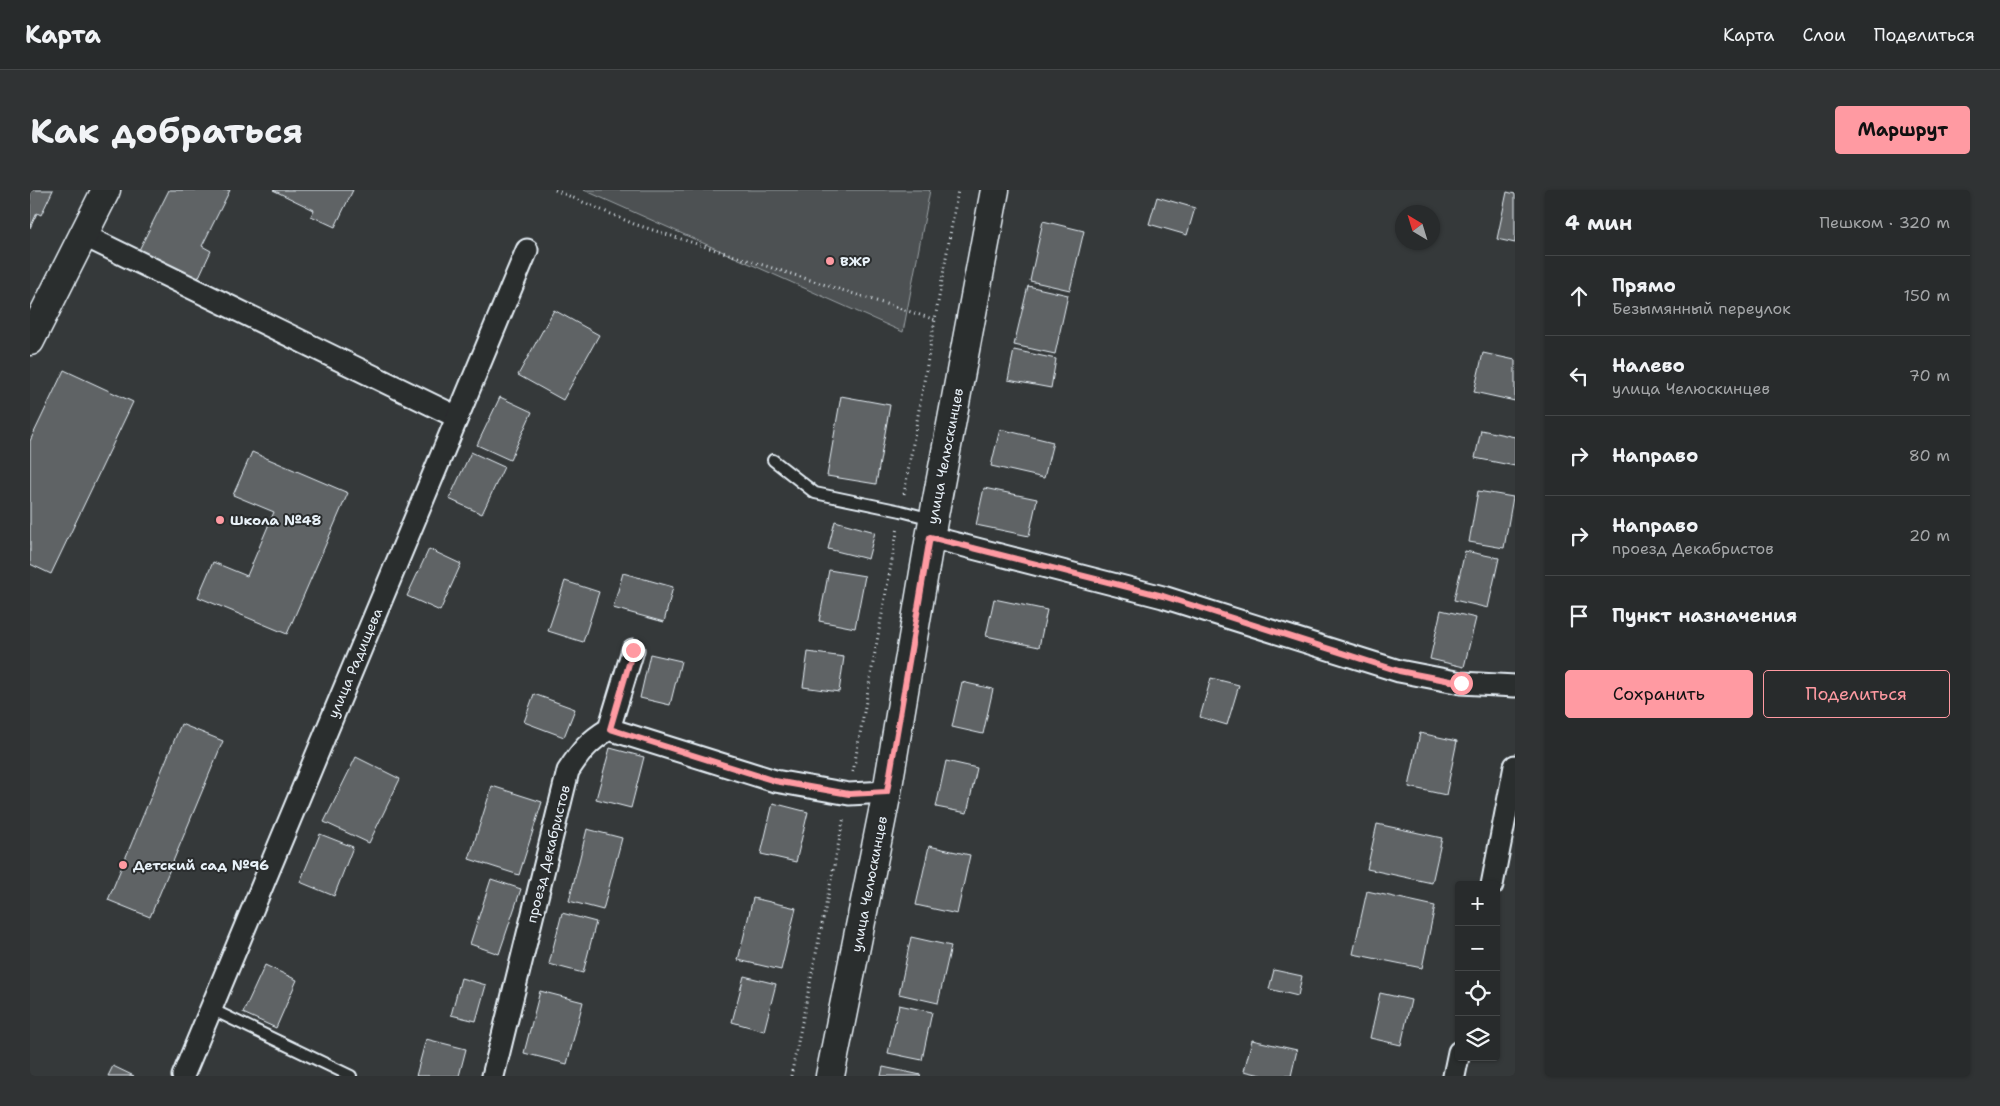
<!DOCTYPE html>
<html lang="ru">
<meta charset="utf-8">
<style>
:root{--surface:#282b2c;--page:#303334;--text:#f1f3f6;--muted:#a5a7a9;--line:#444748;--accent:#ff9aa2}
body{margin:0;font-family:"Shantell Sans",sans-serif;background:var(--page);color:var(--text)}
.controls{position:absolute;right:15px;bottom:15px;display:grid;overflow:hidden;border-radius:5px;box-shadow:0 1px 4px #0004}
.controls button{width:45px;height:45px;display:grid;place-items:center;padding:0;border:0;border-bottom:1px solid var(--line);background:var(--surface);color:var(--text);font:25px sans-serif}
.compass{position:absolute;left:1365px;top:15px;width:45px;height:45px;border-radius:50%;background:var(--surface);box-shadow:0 1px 4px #0004;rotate:322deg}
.stop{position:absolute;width:15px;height:15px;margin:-11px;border:4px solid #ff9aa2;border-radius:50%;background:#fff}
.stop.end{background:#ff9aa2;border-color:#fff;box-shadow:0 1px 5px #0008}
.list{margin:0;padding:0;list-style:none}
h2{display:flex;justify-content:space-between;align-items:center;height:65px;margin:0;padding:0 20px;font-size:21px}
h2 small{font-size:16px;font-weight:400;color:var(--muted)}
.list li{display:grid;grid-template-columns:32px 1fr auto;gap:15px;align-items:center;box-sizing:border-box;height:80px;padding:0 20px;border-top:1px solid var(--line)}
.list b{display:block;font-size:19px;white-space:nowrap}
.list p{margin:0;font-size:16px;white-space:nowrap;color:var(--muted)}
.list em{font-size:16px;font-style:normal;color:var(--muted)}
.actions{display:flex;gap:10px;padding:15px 20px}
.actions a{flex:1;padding:11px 0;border:1px solid var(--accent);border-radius:5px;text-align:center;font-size:18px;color:var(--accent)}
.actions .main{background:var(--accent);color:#111}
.icon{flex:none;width:28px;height:28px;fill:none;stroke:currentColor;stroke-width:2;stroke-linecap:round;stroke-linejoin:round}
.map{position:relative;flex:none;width:1485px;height:886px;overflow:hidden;border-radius:5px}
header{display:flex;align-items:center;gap:30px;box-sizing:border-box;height:70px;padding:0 25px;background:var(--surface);border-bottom:1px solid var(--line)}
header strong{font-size:24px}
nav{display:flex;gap:28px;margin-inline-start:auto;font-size:18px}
.intro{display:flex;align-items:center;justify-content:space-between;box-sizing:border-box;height:120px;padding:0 30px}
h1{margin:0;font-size:35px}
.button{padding:12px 22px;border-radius:5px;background:var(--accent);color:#111;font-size:18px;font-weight:700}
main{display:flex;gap:30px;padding:0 30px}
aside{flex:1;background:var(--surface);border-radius:5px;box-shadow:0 1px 4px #0004}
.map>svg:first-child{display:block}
.green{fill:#4d5152;stroke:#9aa1a5}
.building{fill:#5f6365;stroke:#e8f1f8}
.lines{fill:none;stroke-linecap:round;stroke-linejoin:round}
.lane-casing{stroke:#e8f1f8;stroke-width:14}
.street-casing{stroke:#e8f1f8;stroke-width:25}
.secondary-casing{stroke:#e8f1f8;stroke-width:31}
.path{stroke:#e8f1f8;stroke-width:3;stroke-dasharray:1 4;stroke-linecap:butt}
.lane{stroke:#2a2d2e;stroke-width:10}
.street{stroke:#2a2d2e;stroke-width:21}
.secondary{stroke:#2a2d2e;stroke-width:28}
.route{stroke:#ff9aa2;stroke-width:6}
.poi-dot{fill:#ff9aa2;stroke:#2a2d2e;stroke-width:2}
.labels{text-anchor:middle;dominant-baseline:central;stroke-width:4;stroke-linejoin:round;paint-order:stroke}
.poi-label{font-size:14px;font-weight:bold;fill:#e8f1f8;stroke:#2a2d2e;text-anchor:start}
.street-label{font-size:14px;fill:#e8f1f8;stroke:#2a2d2e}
</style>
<header>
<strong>Карта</strong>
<nav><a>Карта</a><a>Слои</a><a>Поделиться</a></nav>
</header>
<div class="intro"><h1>Как добраться</h1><a class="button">Маршрут</a></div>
<main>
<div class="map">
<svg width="1485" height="886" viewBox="0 0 1485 886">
<rect width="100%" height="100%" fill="#35393a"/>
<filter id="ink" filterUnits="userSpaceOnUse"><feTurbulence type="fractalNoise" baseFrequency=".02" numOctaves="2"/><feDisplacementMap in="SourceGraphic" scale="10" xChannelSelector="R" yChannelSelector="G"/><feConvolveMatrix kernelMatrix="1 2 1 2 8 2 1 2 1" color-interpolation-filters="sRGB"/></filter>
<g filter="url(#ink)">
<polygon class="green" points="554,0 900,0 873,142"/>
<g class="building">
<polygon points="0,0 23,0 11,25 7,23 0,38"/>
<polygon points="139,0 200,0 172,56 181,61 167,91 108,62"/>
<polygon points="243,0 323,0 305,37 281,26 284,20"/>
<polygon points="1477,2 1485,4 1485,53 1467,49"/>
<polygon points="1127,7 1165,18 1157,45 1119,34"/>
<polygon points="1013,31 1054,41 1040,100 1000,91"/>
<polygon points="998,96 1038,105 1025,164 984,155"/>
<polygon points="524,120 569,145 533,210 488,185"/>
<polygon points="984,160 1026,169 1021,198 978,190"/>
<polygon points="1453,163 1485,170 1485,211 1444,202"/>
<polygon points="34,180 103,212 21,384 0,374 0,251"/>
<polygon points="811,206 860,215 846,294 797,286"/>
<polygon points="470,207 502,222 480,270 447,255"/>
<polygon points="970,239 1023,252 1014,288 961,276"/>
<polygon points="1451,240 1485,247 1485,276 1445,268"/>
<polygon points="222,262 318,303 257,444 168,407 183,372 217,386 244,322 203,305"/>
<polygon points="441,262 474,277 452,324 419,309"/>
<polygon points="954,298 1007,309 999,346 946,335"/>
<polygon points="1448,301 1483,307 1474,358 1439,352"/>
<polygon points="805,331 845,342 838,369 798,359"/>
<polygon points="399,359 431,374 410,421 377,406"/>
<polygon points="1435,361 1469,368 1458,418 1424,410"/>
<polygon points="799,380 835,386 825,438 789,431"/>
<polygon points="593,383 643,397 634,432 583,418"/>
<polygon points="535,391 569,402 553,452 518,441"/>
<polygon points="964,409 1017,420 1009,457 956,446"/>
<polygon points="1411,420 1446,428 1434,477 1400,469"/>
<polygon points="778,462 814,467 809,502 773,497"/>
<polygon points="620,464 651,471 640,515 610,508"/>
<polygon points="1181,488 1209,495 1197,535 1170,527"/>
<polygon points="932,492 963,499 953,544 922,537"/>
<polygon points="504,504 545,519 534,547 494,532"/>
<polygon points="151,534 193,551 120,727 78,710"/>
<polygon points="1390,543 1427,551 1416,605 1379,597"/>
<polygon points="580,558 614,567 601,618 566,609"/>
<polygon points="326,567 370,589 339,653 294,632"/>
<polygon points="916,571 947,578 937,623 906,617"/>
<polygon points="462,596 512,612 489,685 439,669"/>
<polygon points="743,613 778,622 766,672 731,664"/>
<polygon points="1347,634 1412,648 1402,693 1337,679"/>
<polygon points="557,639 592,648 573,720 539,711"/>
<polygon points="290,644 323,657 304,706 270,692"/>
<polygon points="899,656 940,665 927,724 886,715"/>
<polygon points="461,689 491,699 469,764 440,754"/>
<polygon points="1337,701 1405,716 1392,778 1323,764"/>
<polygon points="723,708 766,718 751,780 708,770"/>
<polygon points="532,723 566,732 553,783 519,774"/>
<polygon points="881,747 921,756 908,813 869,804"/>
<polygon points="235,775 267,790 246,838 213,823"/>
<polygon points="1244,780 1272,786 1268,806 1239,799"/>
<polygon points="714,786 746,794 734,841 702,832"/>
<polygon points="431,788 456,795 446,831 421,825"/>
<polygon points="510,801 553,812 537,874 494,863"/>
<polygon points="1350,803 1381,810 1371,855 1340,848"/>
<polygon points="869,815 902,822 892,870 858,863"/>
<polygon points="396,849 436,859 429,886 386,886"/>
<polygon points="1222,850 1267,860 1261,886 1235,886 1214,881"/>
<polygon points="83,876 104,886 78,886"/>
<polygon points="853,877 891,885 890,886 851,886"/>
</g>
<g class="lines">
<g class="lane-casing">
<g id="lane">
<polyline points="743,270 785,303 871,321 902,329"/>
<polyline points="181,819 321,886"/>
</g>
</g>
<g class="street-casing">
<g id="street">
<polyline points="53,45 427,227"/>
<polyline points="900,347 1133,407 1369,481 1431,493 1485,496"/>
<polyline points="579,539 745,591 819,604 857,602"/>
<polyline points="1462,695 1485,576"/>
<polyline points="153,886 497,60"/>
<path d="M463 886 538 581C551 561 559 551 579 539L603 460"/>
<polyline points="1424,886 1429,862"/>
</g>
</g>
<g class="secondary-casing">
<g id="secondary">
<polyline points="0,151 76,0"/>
<polyline points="800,886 857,602 900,347 965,0"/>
</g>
</g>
<g class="path">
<polyline points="525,0 604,34 906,130"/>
<polyline points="874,304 928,0"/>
<polyline points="823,582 868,337"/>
<polyline points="761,886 814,627"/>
</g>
<use href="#lane" class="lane"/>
<use href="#street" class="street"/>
<use href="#secondary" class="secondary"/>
</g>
</g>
<g class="lines" filter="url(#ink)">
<polyline class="route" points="603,460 580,539 745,591 819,604 857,602 900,347 1133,406 1369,481 1431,493"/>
</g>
<g class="poi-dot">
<circle cx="800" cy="71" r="5"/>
<circle cx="190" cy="330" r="5"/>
<circle cx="93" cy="675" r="5"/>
</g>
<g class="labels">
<g class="poi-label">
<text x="810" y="71">ВЖР</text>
<text x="200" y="330">Школа №48</text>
<text x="103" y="675">Детский сад №96</text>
</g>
<g class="street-label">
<text transform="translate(915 266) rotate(-79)">улица Челюскинцев</text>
<text transform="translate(325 473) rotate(-67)">улица Радищева</text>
<text transform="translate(518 664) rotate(-76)">проезд Декабристов</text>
<text transform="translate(839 694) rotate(-79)">улица Челюскинцев</text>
</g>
</g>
</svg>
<div class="controls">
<button>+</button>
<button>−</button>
<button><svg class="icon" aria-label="locate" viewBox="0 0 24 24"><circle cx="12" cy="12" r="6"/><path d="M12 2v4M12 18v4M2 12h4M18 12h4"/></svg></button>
<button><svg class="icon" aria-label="layers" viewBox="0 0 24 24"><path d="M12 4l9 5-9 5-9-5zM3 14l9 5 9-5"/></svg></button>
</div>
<svg class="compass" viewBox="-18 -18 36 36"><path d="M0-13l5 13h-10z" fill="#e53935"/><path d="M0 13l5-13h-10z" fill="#a5a7a9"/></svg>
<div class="stop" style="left:1431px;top:493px"></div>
<div class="stop end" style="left:603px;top:460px"></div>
</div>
<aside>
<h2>4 мин<small>Пешком · 320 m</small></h2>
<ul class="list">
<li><svg class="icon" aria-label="ahead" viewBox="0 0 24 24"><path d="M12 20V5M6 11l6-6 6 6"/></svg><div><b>Прямо</b><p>Безымянный переулок</p></div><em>150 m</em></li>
<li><svg class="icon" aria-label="left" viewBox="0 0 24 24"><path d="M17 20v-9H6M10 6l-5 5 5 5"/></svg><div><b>Налево</b><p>улица Челюскинцев</p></div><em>70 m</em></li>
<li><svg class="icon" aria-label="right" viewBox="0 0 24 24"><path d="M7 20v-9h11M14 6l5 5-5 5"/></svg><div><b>Направо</b></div><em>80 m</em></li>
<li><svg class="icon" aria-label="right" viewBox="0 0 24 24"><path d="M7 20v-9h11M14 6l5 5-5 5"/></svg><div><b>Направо</b><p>проезд Декабристов</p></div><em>20 m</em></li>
<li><svg class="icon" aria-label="arrive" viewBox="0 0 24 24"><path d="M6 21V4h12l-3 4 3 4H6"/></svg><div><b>Пункт назначения</b></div></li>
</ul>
<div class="actions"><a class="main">Сохранить</a><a>Поделиться</a></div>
</aside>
</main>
